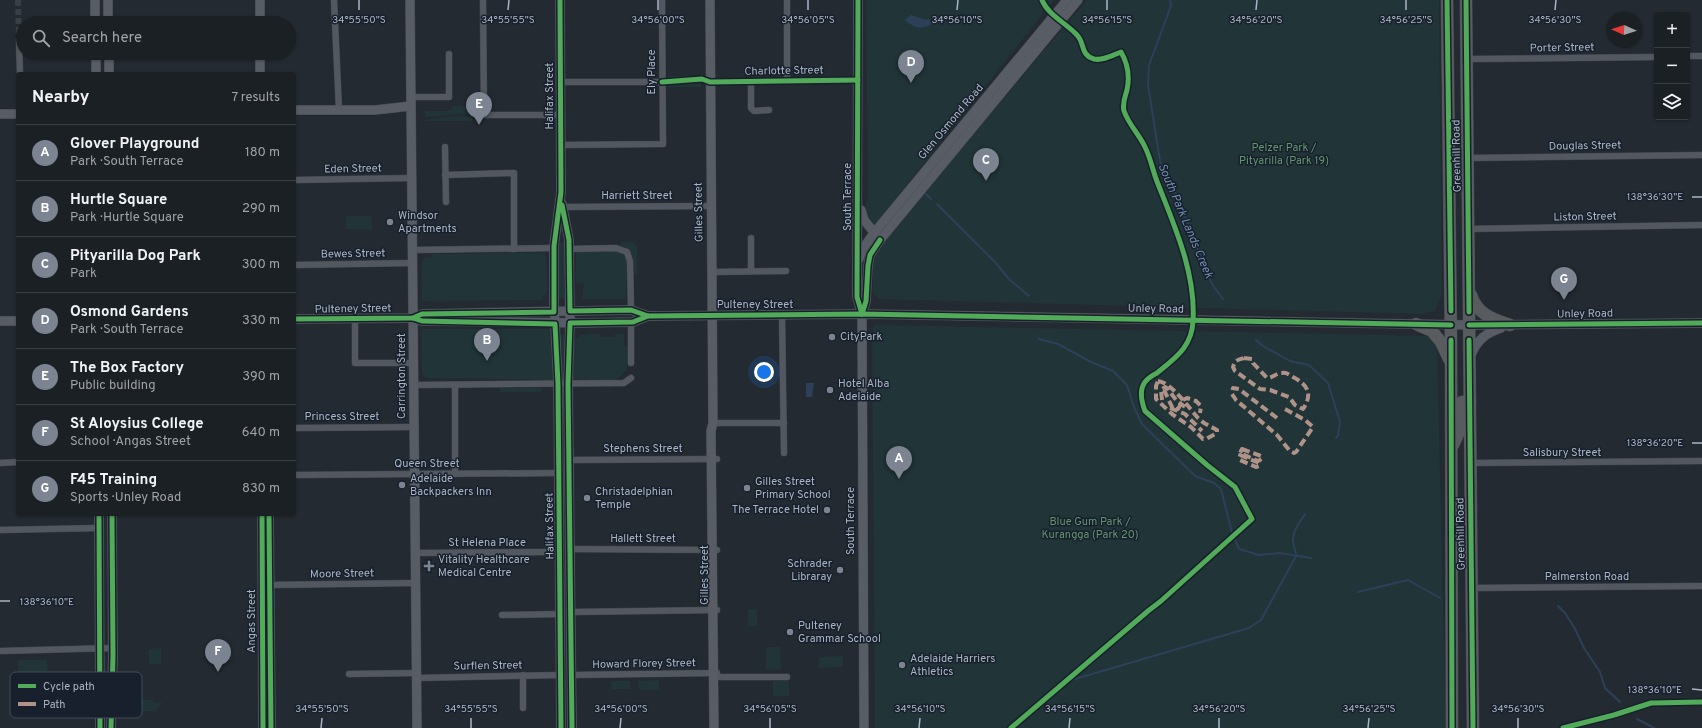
<!DOCTYPE html>
<meta charset="utf-8">
<style>
:root{--surface:#1b2025;--page:#282d32;--text:#f1f3f6;--muted:#a0a3a7;--line:#393e42;--accent:#7c8491}
body{margin:0;font-family:Overpass,sans-serif;background:var(--page);color:var(--text)}
.controls{position:absolute;right:12px;top:12px;display:grid;overflow:hidden;border-radius:4px;box-shadow:0 1px 3px #0004}
.controls button{width:36px;height:36px;display:grid;place-items:center;padding:0;border:0;border-bottom:1px solid var(--line);background:var(--surface);color:var(--text);font:20px sans-serif}
.compass{position:absolute;left:1606px;top:12px;width:36px;height:36px;border-radius:50%;background:var(--surface);box-shadow:0 1px 3px #0004;rotate:273deg}
.you{position:absolute;left:764px;top:372px;width:14px;height:14px;margin:-10px;border:3px solid #fff;border-radius:50%;background:#1a73e8;box-shadow:0 0 0 6px #1a73e833}
.badge{display:grid;place-items:center;width:26px;height:26px;border-radius:50%;background:var(--accent);color:#fff;font-size:13px;font-weight:700}
.pin{position:absolute;translate:-50% -33px;filter:drop-shadow(0 1px 2px #0008)}
.pin::after{content:'';position:absolute;top:21px;width:14px;height:12px;background:inherit;clip-path:polygon(0 0,100% 0,50% 100%)}
.list{margin:0;padding:0;list-style:none}
h2{display:flex;justify-content:space-between;align-items:center;height:52px;margin:0;padding:0 16px;font-size:17px}
h2 small{font-size:13px;font-weight:400;color:var(--muted)}
.list li{display:grid;grid-template-columns:26px 1fr auto;gap:12px;align-items:center;box-sizing:border-box;height:56px;padding:0 16px;border-top:1px solid var(--line)}
.list b{display:block;font-size:15px;white-space:nowrap}
.list p{margin:0;font-size:13px;white-space:nowrap;color:var(--muted)}
.list em{font-size:13px;font-style:normal;color:var(--muted)}
.icon{flex:none;width:22px;height:22px;fill:none;stroke:currentColor;stroke-width:2;stroke-linecap:round;stroke-linejoin:round}
.map{position:relative;flex:none;width:1702px;height:728px;overflow:hidden}
.search{position:absolute;background:var(--surface);box-shadow:0 1px 3px #0004;left:16px;top:16px;width:280px;height:44px;display:flex;align-items:center;gap:10px;box-sizing:border-box;padding:0 14px;border-radius:22px;color:var(--muted);font-size:15px}
.panel{position:absolute;background:var(--surface);box-shadow:0 1px 3px #0004;left:16px;top:72px;width:280px;height:444px;border-radius:4px}
.map>svg:first-child{display:block}
.green{fill:#213437}
.water{fill:#2d405a}
.lines{fill:none;stroke-linecap:round;stroke-linejoin:round}
.stream{stroke:#2d405a;stroke-width:2}
.street-tunnel{stroke:#383f47;stroke-width:6;stroke-dasharray:6 3;stroke-linecap:butt}
.street-casing{stroke:#40444a;stroke-width:7}
.secondary-casing{stroke:#40444a;stroke-width:10}
.highway-casing{stroke:#40454e;stroke-width:13}
.street{stroke:#535860;stroke-width:6}
.secondary{stroke:#575c65;stroke-width:9}
.highway{stroke:#595c5f;stroke-width:12}
.quiet{stroke:#af9288;stroke-width:4;stroke-dasharray:8 4;stroke-linecap:butt}
.cycleway-casing{stroke:#17202c;stroke-width:8}
.cycleway{stroke:#51ab58;stroke-width:5}
.ticks{fill:none;stroke:#abb5c5;stroke-width:1.5}
.poi-dot{fill:#7c8491;stroke:#17202c;stroke-width:1.5}
.labels{text-anchor:middle;dominant-baseline:central;stroke-width:3;stroke-linejoin:round;paint-order:stroke}
.street-label{font-size:11px;fill:#abb5c5;stroke:#17202c}
.park-label{font-size:11px;fill:#62966e;stroke:#17202c}
.poi-label{font-size:11px;fill:#abb5c5;stroke:#17202c;text-anchor:start}
.water-label{font-size:12px;font-style:italic;fill:#718cb0;stroke:#17202c}
.key{fill:#17202c;stroke:#434d5a;stroke-width:1}
.key-label{font-size:11px;fill:#abb5c5}
.ticks-label{font-size:10px;text-anchor:middle;fill:#abb5c5;stroke:#17202c;stroke-width:3;stroke-linejoin:round;paint-order:stroke}
</style>
<div class="map">
<svg width="1702" height="728" viewBox="0 0 1702 728">
<rect width="100%" height="100%" fill="#242a31"/>
<g class="green">
<polygon points="866,0 1054,0 874,226 866,222 866,202 868,200"/>
<polygon points="1087,0 1439,0 1442,294 1435,311 1420,314 880,299 873,293 873,261 883,240"/>
<polygon points="668,76 700,76 701,87 668,87"/>
<polygon points="452,106 476,106 475,113 425,117 425,111 447,111 452,109"/>
<polygon points="472,116 472,121 425,121 425,120 445,117"/>
<polygon points="346,216 371,216 372,229 346,229"/>
<path d="M621 242H632L637 246V275H634C634 262 635 251 621 245Z"/>
<polygon points="558,243 564,243 565,299 556,299"/>
<path d="M616 250C631 256 628 265 628 279L626 281V299H582L584 283 576 282V252Z"/>
<polygon points="543,253 546,257 548,290 541,300 422,301 422,261 425,258 432,257 432,254"/>
<polygon points="874,325 1431,336 1437,345 1446,728 875,728 872,335"/>
<polygon points="422,329 551,329 554,379 552,380 428,378 424,376 422,372"/>
<polygon points="586,334 601,334 601,337 614,337 615,334 624,334 624,345 627,347 627,369 618,378 614,380 571,379 573,341 581,335 586,335"/>
<polygon points="559,335 568,335 564,380 562,380"/>
<rect x="500" y="388" width="41" height="4"/>
<rect x="748" y="609" width="9" height="17"/>
<polygon points="766,647 780,647 781,669 766,670"/>
<polygon points="161,648 161,664 149,664 149,649"/>
<rect x="216" y="650" width="16" height="10"/>
<polygon points="843,656 843,667 819,668 819,657"/>
<polygon points="18,660 47,660 48,681 18,681"/>
<polygon points="659,680 659,690 639,690 638,681"/>
<rect x="611" y="681" width="19" height="8"/>
<rect x="773" y="681" width="16" height="15"/>
<polygon points="137,700 152,700 155,703 163,702 155,711 137,711"/>
</g>
<g class="water">
<path d="M911 15 926 20 929 19 932 24C921 30 914 28 905 20Z"/>
<polygon points="806,383 814,383 812,397 806,397"/>
</g>
<g class="lines">
<g class="stream">
<polyline points="1170,0 1171,6 1149,65 1148,85 1160,161 1167,181 1177,196 1212,284 1223,299"/>
<polyline points="926,194 931,199"/>
<polyline points="937,204 995,262 1009,279 1029,296"/>
<polyline points="1039,339 1058,344 1091,362 1113,371 1127,385 1134,407 1142,424 1195,476 1214,483 1221,489 1232,533 1239,549 1259,555 1279,553 1311,558"/>
<polyline points="1256,340 1263,346 1290,361 1309,365 1328,383 1340,422 1338,435 1336,438"/>
<polyline points="1358,592 1408,580 1440,598"/>
<polyline points="1558,606 1565,613 1574,627 1584,648 1600,672 1605,688 1620,702"/>
<path d="M1075 679 1249 628 1261 620 1296 556C1296 550 1293 546 1293 540 1293 530 1300 522 1305 514"/>
<polyline points="1637,719 1654,728"/>
</g>
<polyline class="street-tunnel" points="18,0 19,40"/>
<g class="street-casing">
<g id="street">
<polyline points="334,0 339,110"/>
<polyline points="483,0 484,115"/>
<polyline points="787,0 787,81"/>
<polyline points="19,40 20,74"/>
<polyline points="1687,56 1702,56"/>
<polyline points="1467,59 1657,57"/>
<polyline points="560,82 662,82"/>
<polyline points="710,82 858,80"/>
<polyline points="751,82 751,108 754,111 769,110"/>
<polyline points="411,97 449,97 449,54"/>
<polyline points="477,115 560,115"/>
<polyline points="560,145 663,144 662,0"/>
<polyline points="445,147 446,202"/>
<polyline points="1467,158 1702,155"/>
<polyline points="445,175 514,173 514,249"/>
<polyline points="294,180 412,178"/>
<polyline points="563,207 711,206"/>
<polyline points="1468,229 1702,225"/>
<polyline points="751,238 751,271"/>
<polyline points="569,249 616,248 627,252 630,261 631,310"/>
<polyline points="413,250 554,248"/>
<polyline points="294,265 413,263"/>
<polyline points="712,272 786,271"/>
<polyline points="782,315 784,453"/>
<polyline points="355,319 355,363 413,363"/>
<polyline points="631,322 631,363"/>
<polyline points="414,385 624,383 631,378"/>
<polyline points="713,423 784,423"/>
<polyline points="294,428 414,427"/>
<polyline points="569,460 717,459"/>
<polyline points="0,463 18,462"/>
<polyline points="1470,463 1702,461"/>
<polyline points="455,474 455,385"/>
<polyline points="294,475 559,473"/>
<polyline points="0,530 99,528"/>
<polyline points="569,549 717,550"/>
<polyline points="415,553 560,552"/>
<polyline points="270,585 415,583"/>
<polyline points="1472,588 1702,586"/>
<polyline points="571,612 717,610"/>
<polyline points="502,615 560,614"/>
<polyline points="0,651 113,648"/>
<polyline points="349,674 416,673"/>
<polyline points="571,675 717,673"/>
<polyline points="714,677 787,677"/>
<polyline points="416,678 561,675"/>
<polyline points="523,708 523,675"/>
<polyline points="1563,728 1614,715 1651,703 1702,702"/>
</g>
</g>
<g class="secondary-casing">
<g id="secondary">
<polyline points="95,0 95,23"/>
<polyline points="108,0 108,23"/>
<polyline points="260,0 260,23"/>
<polyline points="410,0 417,728"/>
<polyline points="560,0 561,192 554,246 554,303 558,384 561,728"/>
<polyline points="710,0 713,423 711,431 714,728"/>
<polyline points="858,0 857,297 862,314 864,728"/>
<polyline points="96,53 96,74"/>
<polyline points="109,53 109,74"/>
<polyline points="260,53 260,74"/>
<polyline points="294,110 375,110 411,106"/>
<polyline points="0,114 18,114"/>
<polyline points="562,204 569,240 570,323 568,384 572,728"/>
<polyline points="861,210 864,220 877,236"/>
<polyline points="859,259 862,250 874,233 1067,0"/>
<polyline points="862,314 866,301 868,266 870,255 880,240 1078,0"/>
<polyline points="413,318 422,321 581,323 633,322 648,316 862,314 1469,325 1702,323"/>
<polyline points="294,319 413,318 422,314 631,310 648,316"/>
<polyline points="0,321 18,321"/>
<path d="M1471 355C1477 340 1486 333 1501 328"/>
<polyline points="99,514 100,728"/>
<polyline points="262,514 263,728"/>
<polyline points="269,514 271,728"/>
<polyline points="111,728 113,656 112,514"/>
</g>
</g>
<g class="highway-casing">
<g id="highway">
<polyline points="1447,0 1451,343 1452,728"/>
<polyline points="1466,0 1473,728"/>
<path d="M1471 295C1477 314 1492 319 1510 325"/>
<polyline points="1416,324 1432,331 1441,342 1449,359"/>
<polyline points="1453,445 1459,432 1460,406 1462,402 1470,401"/>
</g>
</g>
<use href="#street" class="street"/>
<use href="#secondary" class="secondary"/>
<use href="#highway" class="highway"/>
<g class="quiet">
<path d="M1244 358 1252 359 1253 363 1267 378C1273 378 1276 373 1282 373 1287 372 1289 375 1293 377 1308 385 1313 394 1303 409L1295 405 1289 397 1270 390 1260 389 1235 371 1233 367C1235 360 1238 360 1244 358Z"/>
<path d="M1158 381C1171 382 1190 409 1198 418 1204 424 1210 426 1217 430V433L1206 439H1203L1191 427 1172 414 1156 399V386Z"/>
<polyline points="1164,390 1173,409 1178,409 1183,400 1187,398 1196,401 1201,406 1200,413"/>
<polyline points="1162,400 1161,390 1165,387 1168,389 1176,400 1185,407"/>
<polyline points="1170,408 1185,414 1202,431"/>
<polyline points="1277,418 1239,389 1233,388 1232,394 1236,400 1277,435 1290,451 1294,453 1296,452 1313,427 1305,420 1285,409"/>
<polygon points="1242,449 1261,456 1262,459 1258,461 1240,453"/>
<polygon points="1240,455 1259,463 1259,466 1256,467 1240,460"/>
</g>
<g class="cycleway-casing">
<g id="cycleway">
<polyline points="858,0 857,297 862,314"/>
<polyline points="1447,0 1451,311"/>
<polyline points="1466,0 1469,312"/>
<polyline points="662,82 702,79 710,82 858,80"/>
<polyline points="562,205 569,240 570,311 631,310 648,316"/>
<polyline points="862,314 866,301 868,266 870,255 880,240"/>
<polyline points="413,318 422,321 555,324 558,384 561,728"/>
<polyline points="294,319 413,318 422,314 554,312 554,246 561,192 560,0"/>
<polyline points="1469,325 1702,323"/>
<polyline points="1451,340 1452,728"/>
<polyline points="1469,340 1473,728"/>
<polyline points="99,514 100,728"/>
<polyline points="262,514 263,728"/>
<polyline points="269,514 271,728"/>
<polyline points="111,728 113,656 112,514"/>
<polyline points="572,728 568,384 570,323 633,322 648,316 862,314 1451,325"/>
<path d="M1011 728 1148 611 1161 601 1252 519 1235 487 1207 465 1145 411C1142 403 1139 390 1145 382 1148 378 1153 375 1157 373 1175 358 1192 347 1193 321 1196 274 1175 227 1158 184 1153 172 1151 159 1145 147 1139 134 1129 125 1124 111 1122 103 1125 97 1127 90 1130 76 1128 64 1121 52 1113 55 1103 61 1094 59 1080 55 1085 43 1077 35 1066 23 1048 15 1042 0"/>
<polyline points="1563,728 1614,715 1651,703 1702,702"/>
</g>
</g>
<use href="#cycleway" class="cycleway"/>
</g>
<path class="ticks" d="M359 10V0M508 10 509 0M658 10V0M808 10V0M957 10 958 0M1107 10V0M1256 10 1257 0M1406 10V0M1555 10 1556 0M1692 197H1702M1692 443H1702M0 601H10M1692 689 1702 690M321 728 322 718M471 728V718M620 728 621 718M770 728V718M919 728 920 718M1069 728 1070 718M1219 728V718M1368 728 1369 718M1518 728V718"/>
<g class="poi-dot">
<circle cx="390" cy="222" r="4"/>
<circle cx="832" cy="337" r="4"/>
<circle cx="830" cy="390" r="4"/>
<circle cx="402" cy="485" r="4"/>
<circle cx="747" cy="488" r="4"/>
<circle cx="587" cy="498" r="4"/>
<circle cx="827" cy="510" r="4"/>
<path d="M427 560h4v4h4v4h-4v4h-4v-4h-4v-4h4z"/>
<circle cx="840" cy="570" r="4"/>
<circle cx="790" cy="632" r="4"/>
<circle cx="902" cy="665" r="4"/>
</g>
<g class="labels">
<g class="street-label">
<text transform="translate(1562 48) rotate(-1)">Porter Street</text>
<text transform="translate(784 71) rotate(-1)">Charlotte Street</text>
<text transform="translate(652 72) rotate(-90)">Ely Place</text>
<text transform="translate(550 96) rotate(-90)">Halifax Street</text>
<text transform="translate(951 122) rotate(-50)">Glen Osmond Road</text>
<text transform="translate(1585 146) rotate(-1)">Douglas Street</text>
<text transform="translate(1457 156) rotate(-91)">Greenhill Road</text>
<text transform="translate(353 169) rotate(-1)">Eden Street</text>
<text x="637" y="196">Harriett Street</text>
<text transform="translate(848 197) rotate(-90)">South Terrace</text>
<text transform="translate(699 212) rotate(-91)">Gilles Street</text>
<text transform="translate(1585 217) rotate(-1)">Liston Street</text>
<text transform="translate(353 254) rotate(-1)">Bewes Street</text>
<text x="755" y="305">Pulteney Street</text>
<text transform="translate(353 309) rotate(-1)">Pulteney Street</text>
<text transform="translate(1156 309) rotate(1)">Unley Road</text>
<text transform="translate(1585 314) rotate(-1)">Unley Road</text>
<text transform="translate(402 376) rotate(-90)">Carrington Street</text>
<text x="342" y="417">Princess Street</text>
<text x="643" y="449">Stephens Street</text>
<text x="1562" y="453">Salisbury Street</text>
<text x="427" y="464">Queen Street</text>
<text transform="translate(851 521) rotate(-90)">South Terrace</text>
<text transform="translate(550 526) rotate(-91)">Halifax Street</text>
<text transform="translate(1461 534) rotate(-91)">Greenhill Road</text>
<text x="643" y="539">Hallett Street</text>
<text x="487" y="543">St Helena Place</text>
<text transform="translate(342 574) rotate(-1)">Moore Street</text>
<text transform="translate(705 575) rotate(-90)">Gilles Street</text>
<text x="1587" y="577">Palmerston Road</text>
<text transform="translate(252 621) rotate(-90)">Angas Street</text>
<text transform="translate(644 664) rotate(-1)">Howard Florey Street</text>
<text transform="translate(488 666) rotate(-1)">Surflen Street</text>
</g>
<g class="park-label">
<text x="1284" y="148">Pelzer Park /<tspan x="1284" dy="13">Pityarilla (Park 19)</tspan></text>
<text x="1090" y="522">Blue Gum Park /<tspan x="1090" dy="13">Kurangga (Park 20)</tspan></text>
</g>
<g class="poi-label">
<text x="398" y="216">Windsor<tspan x="398" dy="13">Apartments</tspan></text>
<text x="840" y="337">CityPark</text>
<text x="838" y="384">Hotel Alba<tspan x="838" dy="13">Adelaide</tspan></text>
<text x="410" y="479">Adelaide<tspan x="410" dy="13">Backpackers Inn</tspan></text>
<text x="755" y="482">Gilles Street<tspan x="755" dy="13">Primary School</tspan></text>
<text x="595" y="492">Christadelphian<tspan x="595" dy="13">Temple</tspan></text>
<text x="819" y="510" text-anchor="end">The Terrace Hotel</text>
<text x="438" y="560">Vitality Healthcare<tspan x="438" dy="13">Medical Centre</tspan></text>
<text x="832" y="564" text-anchor="end">Schrader<tspan x="832" dy="13">Libraray</tspan></text>
<text x="798" y="626">Pulteney<tspan x="798" dy="13">Grammar School</tspan></text>
<text x="910" y="659">Adelaide Harriers<tspan x="910" dy="13">Athletics</tspan></text>
</g>
<g class="water-label">
<text transform="translate(1185 221) rotate(67)">South Park Lands Creek</text>
</g>
</g>
<rect x="10" y="672" width="132" height="46" rx="6" class="key"/>
<rect x="18" y="684" width="18" height="4" fill="#51ab58"/>
<rect x="18" y="702" width="18" height="4" fill="#af9288"/>
<g class="key-label">
<text x="43" y="690">Cycle path</text>
<text x="43" y="708">Path</text>
</g>
<g class="ticks-label">
<text x="359" y="23">34°55'50"S</text>
<text x="508" y="23">34°55'55"S</text>
<text x="658" y="23">34°56'00"S</text>
<text x="808" y="23">34°56'05"S</text>
<text x="957" y="23">34°56'10"S</text>
<text x="1107" y="23">34°56'15"S</text>
<text x="1256" y="23">34°56'20"S</text>
<text x="1406" y="23">34°56'25"S</text>
<text x="1555" y="23">34°56'30"S</text>
<text x="1655" y="200">138°36'30"E</text>
<text x="1655" y="446">138°36'20"E</text>
<text x="47" y="605">138°36'10"E</text>
<text x="1655" y="693">138°36'10"E</text>
<text x="322" y="712">34°55'50"S</text>
<text x="471" y="712">34°55'55"S</text>
<text x="621" y="712">34°56'00"S</text>
<text x="770" y="712">34°56'05"S</text>
<text x="920" y="712">34°56'10"S</text>
<text x="1070" y="712">34°56'15"S</text>
<text x="1219" y="712">34°56'20"S</text>
<text x="1369" y="712">34°56'25"S</text>
<text x="1518" y="712">34°56'30"S</text>
</g>
</svg>
<div class="controls">
<button>+</button>
<button>−</button>
<button><svg class="icon" aria-label="layers" viewBox="0 0 24 24"><path d="M12 4l9 5-9 5-9-5zM3 14l9 5 9-5"/></svg></button>
</div>
<svg class="compass" viewBox="-18 -18 36 36"><path d="M0-13l5 13h-10z" fill="#e53935"/><path d="M0 13l5-13h-10z" fill="#a0a3a7"/></svg>
<div class="you"></div>
<div class="pin badge" style="left:899px;top:479px">A</div>
<div class="pin badge" style="left:487px;top:361px">B</div>
<div class="pin badge" style="left:986px;top:181px">C</div>
<div class="pin badge" style="left:911px;top:83px">D</div>
<div class="pin badge" style="left:479px;top:125px">E</div>
<div class="pin badge" style="left:218px;top:672px">F</div>
<div class="pin badge" style="left:1564px;top:300px">G</div>
<div class="search"><svg class="icon" aria-label="search" viewBox="0 0 24 24"><circle cx="10" cy="10" r="6"/><path d="M15 15l6 6"/></svg>Search here</div>
<section class="panel">
<h2>Nearby<small>7 results</small></h2>
<ul class="list">
<li><span class="badge">A</span><div><b>Glover Playground</b><p>Park · South Terrace</p></div><em>180 m</em></li>
<li><span class="badge">B</span><div><b>Hurtle Square</b><p>Park · Hurtle Square</p></div><em>290 m</em></li>
<li><span class="badge">C</span><div><b>Pityarilla Dog Park</b><p>Park</p></div><em>300 m</em></li>
<li><span class="badge">D</span><div><b>Osmond Gardens</b><p>Park · South Terrace</p></div><em>330 m</em></li>
<li><span class="badge">E</span><div><b>The Box Factory</b><p>Public building</p></div><em>390 m</em></li>
<li><span class="badge">F</span><div><b>St Aloysius College</b><p>School · Angas Street</p></div><em>640 m</em></li>
<li><span class="badge">G</span><div><b>F45 Training</b><p>Sports · Unley Road</p></div><em>830 m</em></li>
</ul>
</section>
</div>
